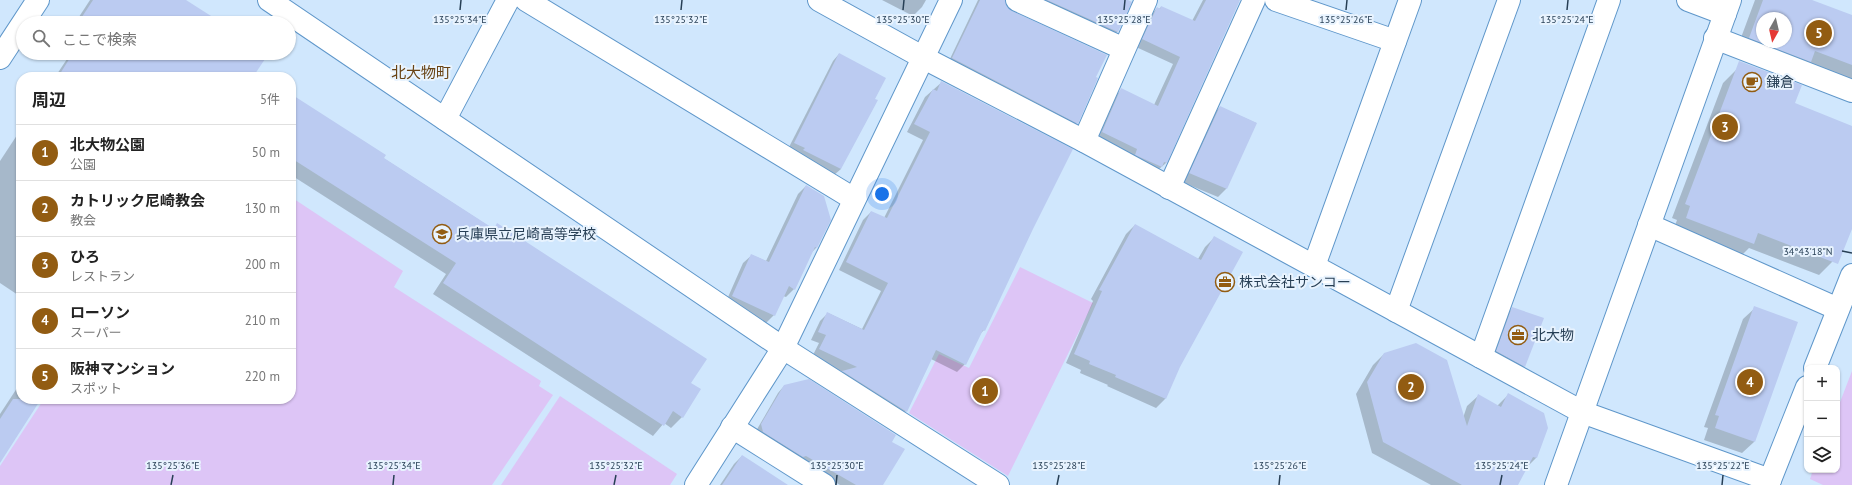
<!DOCTYPE html>
<html lang="ja">
<meta charset="utf-8">
<style>
:root{--surface:#fff;--page:#f2f2f2;--text:#222;--muted:#767676;--line:#e0e0e0;--accent:#925c12}
body{margin:0;font-family:"PT Sans","Noto Sans JP",sans-serif;background:var(--page);color:var(--text)}
.controls{position:absolute;right:12px;bottom:12px;display:grid;overflow:hidden;border-radius:8px;box-shadow:0 1px 3px #0004}
.controls button{width:36px;height:36px;display:grid;place-items:center;padding:0;border:0;border-bottom:1px solid var(--line);background:var(--surface);color:var(--text);font:20px sans-serif}
.compass{position:absolute;left:1756px;top:12px;width:36px;height:36px;border-radius:50%;background:var(--surface);box-shadow:0 1px 3px #0004;rotate:188deg}
.you{position:absolute;left:882px;top:194px;width:14px;height:14px;margin:-10px;border:3px solid #fff;border-radius:50%;background:#1a73e8;box-shadow:0 0 0 6px #1a73e833}
.badge{display:grid;place-items:center;width:26px;height:26px;border-radius:50%;background:var(--accent);color:#fff;font-size:13px;font-weight:700}
.pin{position:absolute;translate:-50% -50%;border:2px solid #fff;box-shadow:0 1px 4px #0006}
.list{margin:0;padding:0;list-style:none}
h2{display:flex;justify-content:space-between;align-items:center;height:52px;margin:0;padding:0 16px;font-size:17px}
h2 small{font-size:13px;font-weight:400;color:var(--muted)}
.list li{display:grid;grid-template-columns:26px 1fr auto;gap:12px;align-items:center;box-sizing:border-box;height:56px;padding:0 16px;border-top:1px solid var(--line)}
.list b{display:block;font-size:15px;white-space:nowrap}
.list p{margin:0;font-size:13px;white-space:nowrap;color:var(--muted)}
.list em{font-size:13px;font-style:normal;color:var(--muted)}
.icon{flex:none;width:22px;height:22px;fill:none;stroke:currentColor;stroke-width:2;stroke-linecap:round;stroke-linejoin:round}
.map{position:relative;flex:none;width:1852px;height:485px;overflow:hidden}
.search{position:absolute;background:var(--surface);box-shadow:0 1px 3px #0004;left:16px;top:16px;width:280px;height:44px;display:flex;align-items:center;gap:10px;box-sizing:border-box;padding:0 14px;border-radius:22px;color:var(--muted);font-size:15px}
.panel{position:absolute;background:var(--surface);box-shadow:0 1px 3px #0004;left:16px;top:72px;width:280px;height:332px;border-radius:16px}
.map>svg:first-child{display:block}
.green{fill:#ddc5f6}
.shadow{fill:#0003;fill-rule:evenodd}
.building{fill:#bbcbf1;fill-rule:evenodd}
.lines{fill:none;stroke-linecap:round;stroke-linejoin:round}
.minor-casing{stroke:#5f97ca;stroke-width:24}
.minor{stroke:#fff;stroke-width:22}
.ticks{fill:none;stroke:#273f55;stroke-width:1.5}
.labels{text-anchor:middle;dominant-baseline:central;stroke-width:4;stroke-linejoin:round;paint-order:stroke}
.poi-label{font-size:14px;fill:#273f55;stroke:#e8f3fe;text-anchor:start}
.neighbourhood-label{font-size:15px;fill:#694314;stroke:#e8f3fe}
.ticks-label{font-size:10px;text-anchor:middle;fill:#273f55;stroke:#e8f3fe;stroke-width:4;stroke-linejoin:round;paint-order:stroke}
</style>
<div class="map">
<svg width="1852" height="485" viewBox="0 0 1852 485">
<rect width="100%" height="100%" fill="#d0e7fd"/>
<g class="green">
<polygon points="291,197 403,271 394,287 541,381 539,386 553,395 492,485 0,485 0,466 44,399 291,399"/>
<polygon points="1020,267 1093,303 1008,476 909,413 939,354 969,368"/>
<polygon points="1852,371 1852,485 1823,485 1810,479 1813,470 1837,470 1837,410"/>
<polygon points="560,396 677,474 670,485 501,485"/>
</g>
<g class="shadow">
<polygon points="90,0 184,0 220,23 75,23"/>
<polygon points="882,0 926,0 922,7 913,16"/>
<polygon points="978,0 1004,0 1006,8 1094,77 1077,123 1072,128 948,63"/>
<polygon points="1032,0 1126,0 1130,2 1117,32 1112,36"/>
<polygon points="1203,0 1239,0 1166,163 1158,170 1095,139 1114,97 1121,90 1154,105 1173,64 1136,47 1150,16 1157,8 1159,9 1161,7 1192,21"/>
<path d="M1755 0H1810L1852 16V83L1739 43ZM1762 18H1786V42H1762Z"/>
<polygon points="71,53 266,53 255,72 263,77 55,77"/>
<polygon points="839,54 841,169 834,175 788,149 833,61"/>
<polygon points="1737,69 1793,104 1852,127 1852,210 1832,262 1819,275 1749,248 1739,258 1673,231 1677,220 1672,218 1723,83"/>
<polygon points="942,82 1032,229 984,330 980,334 965,364 957,372 931,359 906,411 898,419 835,379 843,372 812,357 819,343 811,340 820,321 828,313 862,329 881,291 839,270 863,220 871,212 884,218 923,140 907,132 925,97"/>
<polygon points="291,95 383,158 493,229 498,225 690,383 682,417 671,428 664,423 653,436 433,294 446,274 291,175"/>
<polygon points="1220,107 1256,123 1226,189 1218,197 1182,182 1211,116"/>
<polygon points="21,129 21,297 0,283 0,161"/>
<polygon points="806,186 830,219 816,248 811,253 794,289 786,297 783,296 774,315 766,323 725,304 743,263 752,255 766,261 798,194"/>
<polygon points="1135,225 1198,259 1205,247 1214,238 1179,367 1165,399 1156,408 1107,386 1108,385 1080,373 1081,370 1066,363 1093,301 1091,299 1126,234"/>
<polygon points="1513,308 1524,366 1516,375 1488,360 1504,317"/>
<polygon points="1755,308 1754,442 1742,453 1704,440 1708,428 1704,427 1743,319"/>
<polygon points="1384,354 1463,418 1467,406 1478,396 1497,406 1508,395 1547,427 1536,458 1525,469 1517,485 1431,485 1372,453 1356,394 1373,365"/>
<polygon points="21,382 21,399 40,399 0,461 0,414"/>
<polygon points="784,386 881,485 840,485 799,461 756,431 778,393"/>
<polygon points="742,456 762,485 720,485 734,464"/>
</g>
<g class="building">
<polygon points="93,0 186,0 222,23 78,23"/>
<polygon points="980,0 1005,0 1007,7 1012,11 1107,55 1096,77 1098,78 1078,124 952,58"/>
<polygon points="1047,0 1128,0 1132,2 1118,32"/>
<polygon points="1206,0 1240,0 1167,163 1164,162 1162,167 1135,155 1137,149 1102,132 1121,88 1158,106 1180,57 1142,39 1157,7 1160,9 1161,6 1195,21"/>
<path d="M1763 0H1812L1852 15V65L1815 51 1811 62 1749 38ZM1762 18H1786V42H1762Z"/>
<polygon points="73,53 269,53 253,77 58,77"/>
<polygon points="839,53 886,78 875,99 878,100 841,169 803,150 805,148 794,143"/>
<polygon points="1739,61 1802,85 1795,103 1852,126 1852,229 1838,264 1758,233 1754,244 1686,218 1690,206 1685,204"/>
<polygon points="941,81 1073,149 1033,229 985,331 983,330 966,365 936,350 907,412 842,371 857,367 819,349 826,335 818,332 827,312 864,330 888,283 846,262 871,211 887,218 930,132 914,124 933,89 937,91"/>
<polygon points="291,94 386,155 384,158 494,229 497,223 707,359 691,383 701,389 683,418 673,411 664,426 443,283 456,263 291,158"/>
<polygon points="1220,106 1257,123 1227,189 1189,173"/>
<polygon points="806,185 824,196 831,220 817,248 815,247 795,290 789,286 775,316 732,296 751,254 769,262"/>
<polygon points="1135,224 1201,260 1214,236 1243,252 1180,367 1166,399 1115,377 1116,375 1089,364 1090,361 1074,354 1102,291 1099,290"/>
<polygon points="1754,306 1798,322 1755,442 1715,428 1719,416 1715,415"/>
<polygon points="1512,307 1544,318 1525,367 1496,351"/>
<polygon points="1416,343 1447,360 1467,426 1478,394 1501,407 1508,393 1544,413 1548,428 1537,458 1533,457 1518,485 1462,485 1383,442 1367,382 1384,353"/>
<polygon points="809,379 896,435 892,442 905,449 883,485 856,485 806,456 803,457 763,432 761,424 784,385"/>
<polygon points="13,399 41,399 0,463 0,419"/>
<polygon points="742,455 788,485 722,485"/>
</g>
<g class="lines">
<g class="minor-casing">
<g id="minor">
<polyline points="269,0 783,348 998,485"/>
<polyline points="526,0 854,199"/>
<polyline points="819,0 924,58 1084,141 1582,412 1770,480"/>
<polyline points="1017,0 1124,49"/>
<polyline points="1276,0 1395,41"/>
<polyline points="1688,0 1725,14"/>
<polyline points="1715,38 1852,91"/>
<polyline points="0,58 38,0"/>
<polyline points="445,119 508,0"/>
<polyline points="1084,141 1146,0"/>
<polyline points="1169,188 1254,0"/>
<polyline points="1649,225 1838,309"/>
<polyline points="1314,266 1410,0"/>
<polyline points="1396,311 1509,0"/>
<polyline points="1481,357 1609,0"/>
<polyline points="1815,368 1852,275"/>
<polyline points="732,427 824,485"/>
<polyline points="696,485 783,348 951,0"/>
<polyline points="1556,485 1730,0"/>
<polyline points="1768,485 1807,387"/>
</g>
</g>
<use href="#minor" class="minor"/>
</g>
<path class="ticks" d="M460 10 461 0M681 10 682 0M903 10 904 0M1124 10 1125 0M1346 10 1347 0M1567 10 1568 0M1842 251 1852 253M171 485 173 475M393 485 394 475M614 485 616 475M836 485 837 475M1057 485 1059 475M1279 485 1280 475M1500 485 1502 475M1722 485 1723 475"/>
<defs>
<g id="cafe-ring" transform="scale(1)"><circle r="9.5" fill="#e8f3fe" stroke="#925c12" stroke-width="1.5"/><path d="M-5.5-4.5H6V0H3Q3 3.5 0 3.5H-2.5Q-5.5 3.5-5.5 0ZM3-3.2v2h1.7v-2ZM-6 4.5H4V6H-6Z" fill="#925c12"/></g>
<g id="school-ring" transform="scale(1)"><circle r="9.5" fill="#e8f3fe" stroke="#925c12" stroke-width="1.5"/><path d="M0-5L7-2L0 1L-7-2ZM-4 1L0 2.5L4 1V4Q0 6-4 4Z" fill="#925c12"/></g>
<g id="office-ring" transform="scale(1)"><circle r="9.5" fill="#e8f3fe" stroke="#925c12" stroke-width="1.5"/><path d="M-6-3h4V-5.5h4V-3h4V5H-6ZM-1-4.5V-3h2v-1.5ZM-6 0V1H6V0Z" fill="#925c12"/></g>
</defs>
<g fill-rule="evenodd">
<use href="#cafe-ring" x="1752" y="82"/>
<use href="#school-ring" x="442" y="234"/>
<use href="#office-ring" x="1225" y="282"/>
<use href="#office-ring" x="1518" y="335"/>
</g>
<g class="labels">
<g class="poi-label">
<text x="1766" y="82">鎌倉</text>
<text x="456" y="234">兵庫県立尼崎高等学校</text>
<text x="1239" y="282">株式会社サンコー</text>
<text x="1532" y="335">北大物</text>
</g>
<g class="neighbourhood-label">
<text x="421" y="72">北大物町</text>
</g>
</g>
<g class="ticks-label">
<text x="460" y="23">135°25'34"E</text>
<text x="681" y="23">135°25'32"E</text>
<text x="903" y="23">135°25'30"E</text>
<text x="1124" y="23">135°25'28"E</text>
<text x="1346" y="23">135°25'26"E</text>
<text x="1567" y="23">135°25'24"E</text>
<text x="1808" y="255">34°43'18"N</text>
<text x="173" y="469">135°25'36"E</text>
<text x="394" y="469">135°25'34"E</text>
<text x="616" y="469">135°25'32"E</text>
<text x="837" y="469">135°25'30"E</text>
<text x="1059" y="469">135°25'28"E</text>
<text x="1280" y="469">135°25'26"E</text>
<text x="1502" y="469">135°25'24"E</text>
<text x="1723" y="469">135°25'22"E</text>
</g>
</svg>
<div class="controls">
<button>+</button>
<button>−</button>
<button><svg class="icon" aria-label="layers" viewBox="0 0 24 24"><path d="M12 4l9 5-9 5-9-5zM3 14l9 5 9-5"/></svg></button>
</div>
<svg class="compass" viewBox="-18 -18 36 36"><path d="M0-13l5 13h-10z" fill="#e53935"/><path d="M0 13l5-13h-10z" fill="#767676"/></svg>
<div class="you"></div>
<div class="pin badge" style="left:985px;top:391px">1</div>
<div class="pin badge" style="left:1411px;top:387px">2</div>
<div class="pin badge" style="left:1725px;top:127px">3</div>
<div class="pin badge" style="left:1750px;top:382px">4</div>
<div class="pin badge" style="left:1819px;top:33px">5</div>
<div class="search"><svg class="icon" aria-label="search" viewBox="0 0 24 24"><circle cx="10" cy="10" r="6"/><path d="M15 15l6 6"/></svg>ここで検索</div>
<section class="panel">
<h2>周辺<small>5件</small></h2>
<ul class="list">
<li><span class="badge">1</span><div><b>北大物公園</b><p>公園</p></div><em>50 m</em></li>
<li><span class="badge">2</span><div><b>カトリック尼崎教会</b><p>教会</p></div><em>130 m</em></li>
<li><span class="badge">3</span><div><b>ひろ</b><p>レストラン</p></div><em>200 m</em></li>
<li><span class="badge">4</span><div><b>ローソン</b><p>スーパー</p></div><em>210 m</em></li>
<li><span class="badge">5</span><div><b>阪神マンション</b><p>スポット</p></div><em>220 m</em></li>
</ul>
</section>
</div>
